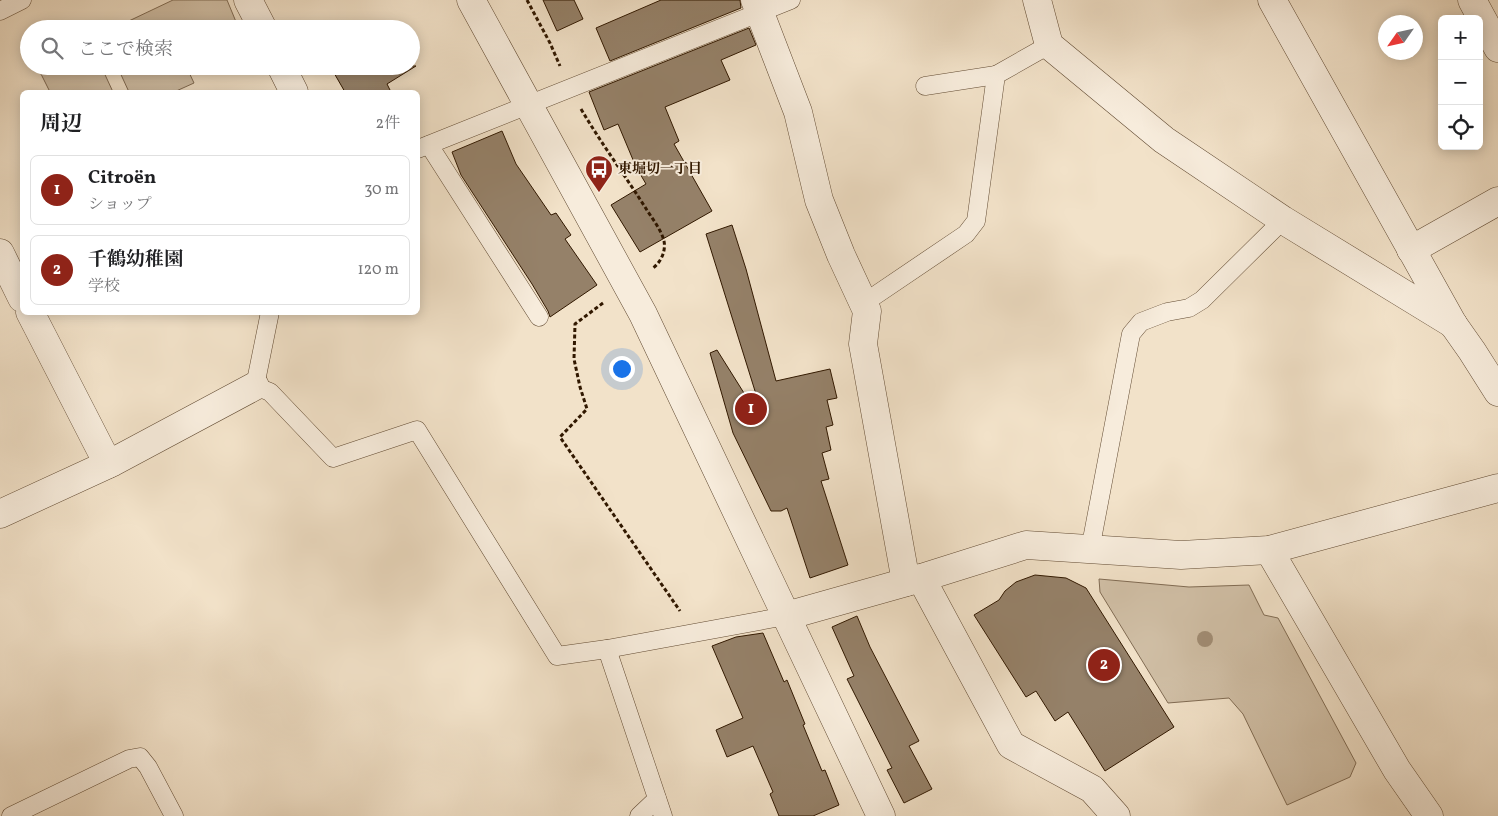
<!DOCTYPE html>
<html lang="ja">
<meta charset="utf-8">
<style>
:root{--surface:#fff;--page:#f2f2f2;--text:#202124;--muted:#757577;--line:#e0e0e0;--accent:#8f2418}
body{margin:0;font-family:Vollkorn,"Noto Serif JP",serif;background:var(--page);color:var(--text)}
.controls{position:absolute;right:15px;top:15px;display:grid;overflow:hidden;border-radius:8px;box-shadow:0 2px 12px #0003}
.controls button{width:45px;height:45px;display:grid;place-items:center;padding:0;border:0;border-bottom:1px solid var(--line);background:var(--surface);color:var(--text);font:25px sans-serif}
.compass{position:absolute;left:1378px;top:15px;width:45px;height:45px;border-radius:50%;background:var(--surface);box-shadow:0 2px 12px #0003;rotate:236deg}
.you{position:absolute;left:621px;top:368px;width:18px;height:18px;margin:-12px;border:4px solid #fff;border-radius:50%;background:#1a73e8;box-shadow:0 0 0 8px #1a73e833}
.badge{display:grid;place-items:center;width:32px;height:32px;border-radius:50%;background:var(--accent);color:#fff;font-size:16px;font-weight:700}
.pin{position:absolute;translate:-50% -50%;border:2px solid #fff;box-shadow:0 1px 5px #0006}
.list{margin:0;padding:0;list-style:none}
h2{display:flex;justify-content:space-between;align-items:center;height:65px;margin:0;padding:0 20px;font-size:21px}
h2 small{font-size:16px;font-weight:400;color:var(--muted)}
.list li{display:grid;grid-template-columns:32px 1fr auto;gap:15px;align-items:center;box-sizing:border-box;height:70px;margin:0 10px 10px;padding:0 10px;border:1px solid var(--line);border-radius:8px}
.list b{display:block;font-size:19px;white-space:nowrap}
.list p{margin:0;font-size:16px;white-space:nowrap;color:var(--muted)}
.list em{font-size:16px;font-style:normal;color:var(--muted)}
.icon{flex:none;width:28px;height:28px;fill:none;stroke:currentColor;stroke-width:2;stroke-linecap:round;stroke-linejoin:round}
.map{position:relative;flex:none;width:1498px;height:816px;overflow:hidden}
.search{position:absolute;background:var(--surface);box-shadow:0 2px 12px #0003;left:20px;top:20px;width:400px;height:55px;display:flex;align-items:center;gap:12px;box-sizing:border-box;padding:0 18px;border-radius:28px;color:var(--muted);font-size:19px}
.panel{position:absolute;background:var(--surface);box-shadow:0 2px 12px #0003;left:20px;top:90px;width:400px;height:225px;border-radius:8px}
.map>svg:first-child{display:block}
.green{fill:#d1c0a7;stroke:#816c54}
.building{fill:#958169;stroke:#311800}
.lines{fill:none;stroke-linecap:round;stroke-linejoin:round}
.service-casing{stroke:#614a32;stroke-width:19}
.minor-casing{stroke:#614a32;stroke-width:29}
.tertiary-casing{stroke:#614a32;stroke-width:29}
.path{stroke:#311800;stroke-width:3;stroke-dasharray:4 2.5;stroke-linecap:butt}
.service{stroke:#f7ecdc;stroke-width:18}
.minor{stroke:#f7ecdc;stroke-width:28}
.tertiary{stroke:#f7ecdc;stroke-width:28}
.tree{fill:#a28e76}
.labels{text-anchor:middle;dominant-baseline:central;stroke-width:4;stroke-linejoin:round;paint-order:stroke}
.poi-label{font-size:14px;font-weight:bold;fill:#311800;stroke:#f7ecdc;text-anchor:start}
</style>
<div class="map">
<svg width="1498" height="816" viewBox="0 0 1498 816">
<rect width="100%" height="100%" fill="#f2e2c9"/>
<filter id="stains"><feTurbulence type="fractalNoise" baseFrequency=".004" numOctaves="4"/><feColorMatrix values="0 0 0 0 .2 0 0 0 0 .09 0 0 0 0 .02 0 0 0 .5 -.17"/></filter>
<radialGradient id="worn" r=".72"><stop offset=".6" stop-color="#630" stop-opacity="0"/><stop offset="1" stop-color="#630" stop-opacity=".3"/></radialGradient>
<g class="green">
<polygon points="173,0 227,0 239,29 112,29"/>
<polygon points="37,66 101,66 113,92 50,92"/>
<polygon points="117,66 186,66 194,83 174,92 129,92"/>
<polygon points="1099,579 1189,587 1249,585 1264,615 1278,618 1356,763 1350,777 1287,805 1243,714 1229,698 1168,703 1100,592"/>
</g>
<g class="building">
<polygon points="543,0 574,0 583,19 557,31"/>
<polygon points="661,0 740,0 741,8 610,61 596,28"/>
<polygon points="749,28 756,45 721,60 730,80 665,107 679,141 674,144 712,211 640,252 611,205 646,184 636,167 618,124 604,130 589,92"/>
<polygon points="330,66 416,66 387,84 391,92 345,92"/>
<polygon points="502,131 516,164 551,215 556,213 571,235 565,239 597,285 550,317 548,311 532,284 461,175 452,152"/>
<polygon points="732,225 746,269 776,381 830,369 837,398 827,400 833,425 826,427 831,450 822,453 829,479 821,481 848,565 810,578 787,508 781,511 771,511 733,433 710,353 717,350 754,409 760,407 706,234"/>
<polygon points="1035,575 1066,578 1086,588 1174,727 1105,771 1068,712 1055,721 1036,691 1026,697 974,615 999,600 1005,591 1016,582"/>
<polygon points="857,616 870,647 919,741 909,746 932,789 904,803 887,770 892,768 847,679 854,676 832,627"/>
<polygon points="763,633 784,682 787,680 805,724 803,725 822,771 825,770 839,805 813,816 779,816 770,794 773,792 753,746 727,757 716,730 743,718 712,646 736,637"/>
</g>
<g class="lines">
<g class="service-casing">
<g id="service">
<polyline points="0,11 22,0"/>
<polyline points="925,86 996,75"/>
<polyline points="429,145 539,317"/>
<polyline points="418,149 791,0"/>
<polyline points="864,303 966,234 976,221 996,75 1049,45"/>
<polyline points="270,312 255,386 270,392 333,458 417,430 557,656 607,649 786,616"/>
<polyline points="1090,550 1131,334 1141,322 1167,312 1189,308 1202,300 1283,220"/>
<polyline points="607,649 663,816"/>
<polyline points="11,816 129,759 140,757 148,767 174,816"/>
<polyline points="639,816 657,799"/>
</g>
</g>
<g class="minor-casing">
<g id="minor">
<polyline points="248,0 263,29"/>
<polyline points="755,0 798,112 819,200 841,255 867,311 863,344 906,582"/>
<polyline points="1037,0 1049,45 1164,140 1283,220 1453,324"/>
<polyline points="1272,0 1453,324 1472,351 1498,392"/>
<polyline points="1472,0 1498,48"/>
<polyline points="281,66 294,92"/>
<polyline points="1411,250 1498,201"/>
<polyline points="0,253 22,298"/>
<polyline points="30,312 108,464"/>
<polyline points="0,514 113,462 255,386"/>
<polyline points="1269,550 1397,770 1429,816"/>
<polyline points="921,578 1011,745 1092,789 1116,816"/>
<polyline points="786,616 921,578 1026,545 1181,555 1269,550 1498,488"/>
</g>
</g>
<g class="tertiary-casing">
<polyline id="tertiary" points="471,0 643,314 881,816"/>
</g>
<g class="path">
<polyline points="527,0 550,43 560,66"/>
<path d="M581 109C601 143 624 174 645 207 651 217 661 229 664 241 666 251 661 262 653 268"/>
<polyline points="603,303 575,324 574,359 580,387 587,409 560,437 680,611"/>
</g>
<use href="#service" class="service"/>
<use href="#minor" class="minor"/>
<use href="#tertiary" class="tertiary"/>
</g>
<circle class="tree" cx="1205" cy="639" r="8"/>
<defs>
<g id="bus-pin" transform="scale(1.4375)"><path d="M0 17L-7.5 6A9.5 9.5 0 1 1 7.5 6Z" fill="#8f2418" stroke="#f7ecdc"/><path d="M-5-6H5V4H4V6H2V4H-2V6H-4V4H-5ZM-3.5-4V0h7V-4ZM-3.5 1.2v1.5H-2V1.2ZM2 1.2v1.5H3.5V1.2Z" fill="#fff"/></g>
</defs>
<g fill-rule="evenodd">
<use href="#bus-pin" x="599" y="169"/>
</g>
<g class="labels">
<g class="poi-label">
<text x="618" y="169">東堀切一丁目</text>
</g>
</g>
<rect width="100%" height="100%" filter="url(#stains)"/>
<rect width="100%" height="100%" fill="url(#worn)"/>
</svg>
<div class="controls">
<button>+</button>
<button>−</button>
<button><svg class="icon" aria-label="locate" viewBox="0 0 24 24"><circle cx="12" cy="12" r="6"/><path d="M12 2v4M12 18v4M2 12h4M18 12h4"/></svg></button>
</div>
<svg class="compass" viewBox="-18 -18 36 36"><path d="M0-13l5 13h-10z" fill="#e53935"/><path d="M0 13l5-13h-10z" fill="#757577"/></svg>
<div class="you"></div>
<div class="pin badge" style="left:751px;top:409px">1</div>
<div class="pin badge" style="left:1104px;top:665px">2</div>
<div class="search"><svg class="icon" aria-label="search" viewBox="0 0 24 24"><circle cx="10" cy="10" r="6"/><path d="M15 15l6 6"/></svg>ここで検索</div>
<section class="panel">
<h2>周辺<small>2件</small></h2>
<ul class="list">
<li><span class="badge">1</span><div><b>Citroën</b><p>ショップ</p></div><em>30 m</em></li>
<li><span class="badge">2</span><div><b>千鶴幼稚園</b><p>学校</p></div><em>120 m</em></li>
</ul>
</section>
</div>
